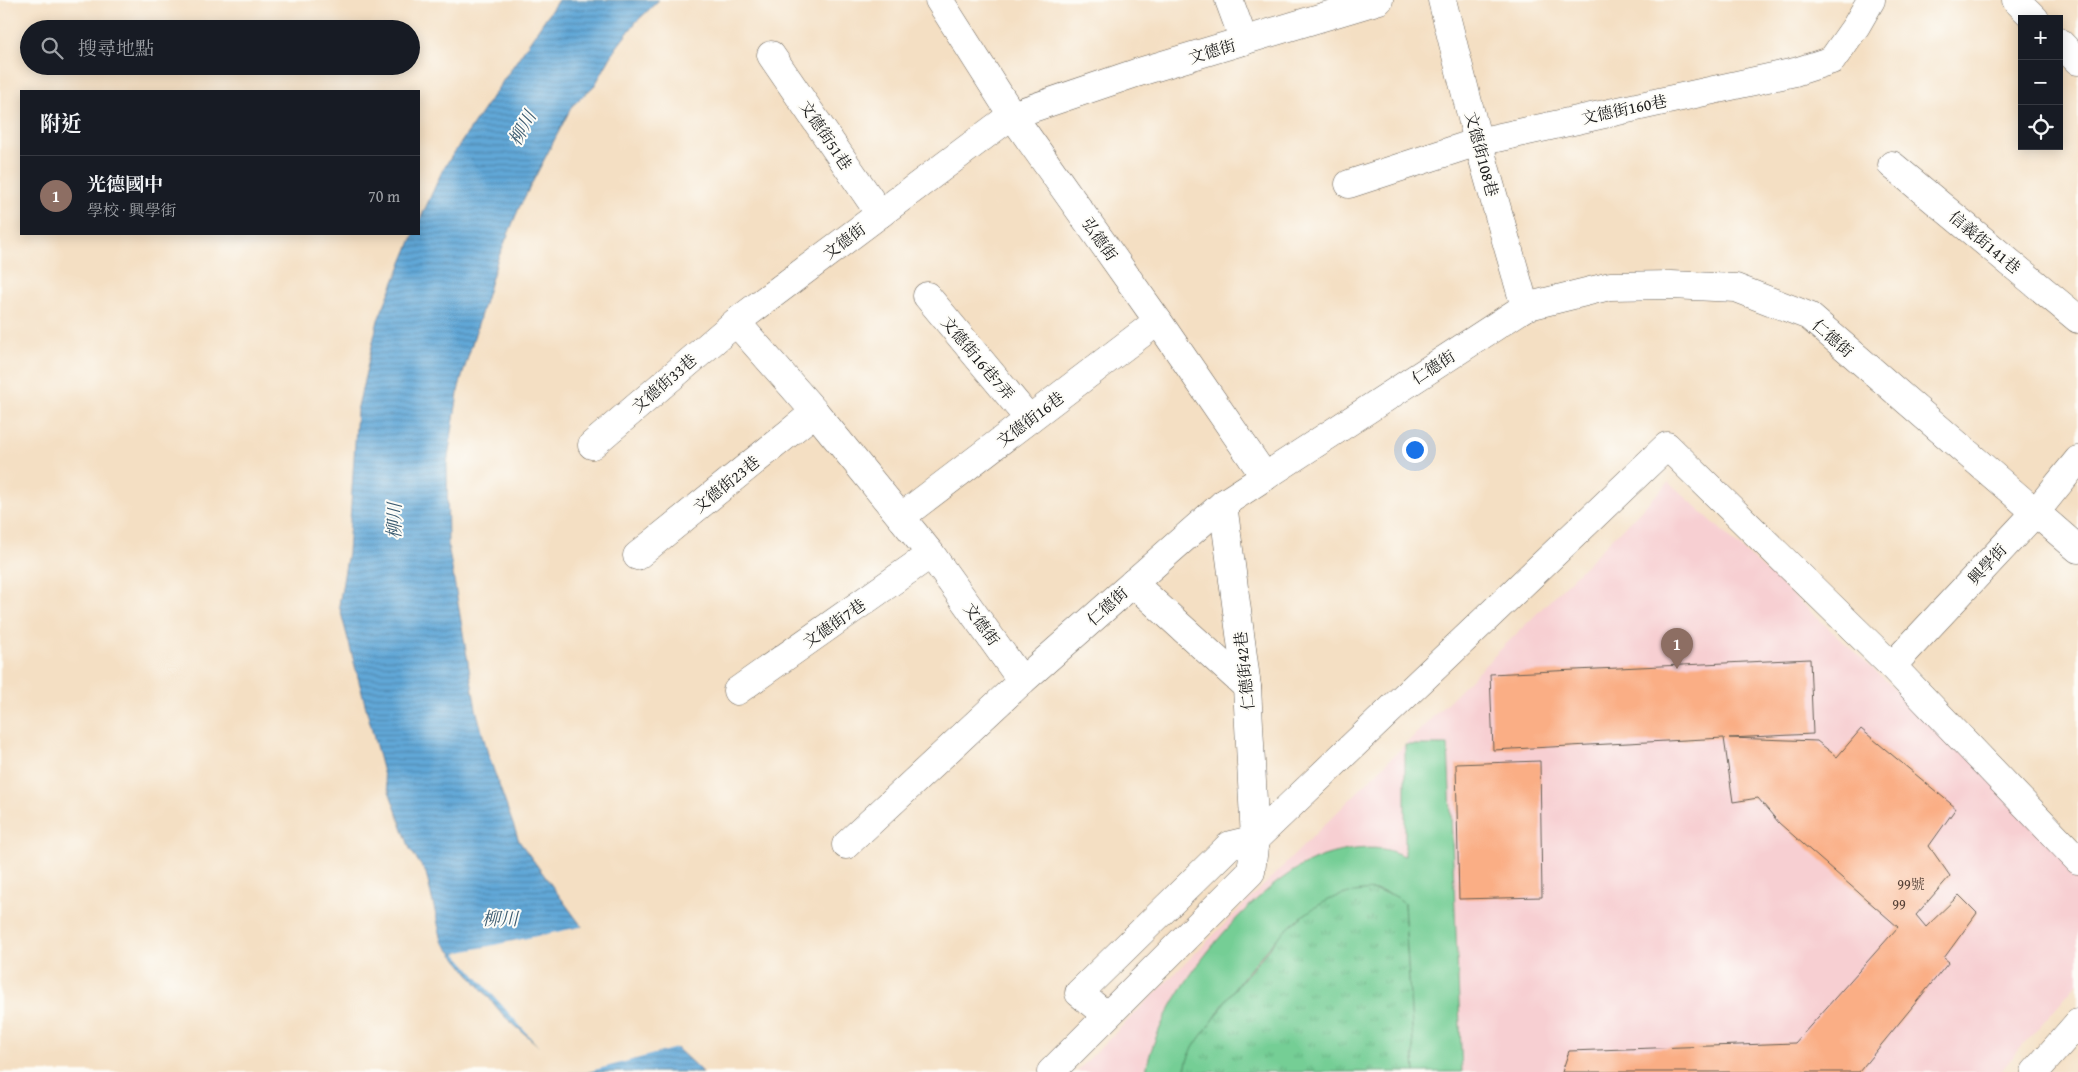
<!DOCTYPE html>
<html lang="zh-TW">
<meta charset="utf-8">
<style>
:root{--surface:#171b24;--page:#20242c;--text:#f1f3f6;--muted:#9ea1a6;--line:#363941;--accent:#7c3aed}
body{margin:0;font-family:"Gentium Book Plus","Noto Serif TC",serif;background:var(--page);color:var(--text)}
.controls{position:absolute;right:15px;top:15px;display:grid;overflow:hidden;border-radius:0px;box-shadow:0 2px 12px #0003}
.controls button{width:45px;height:45px;display:grid;place-items:center;padding:0;border:0;border-bottom:1px solid var(--line);background:var(--surface);color:var(--text);font:25px sans-serif}
.you{position:absolute;left:1414px;top:449px;width:18px;height:18px;margin:-12px;border:4px solid #fff;border-radius:50%;background:#1a73e8;box-shadow:0 0 0 8px #1a73e833}
.badge{display:grid;place-items:center;width:32px;height:32px;border-radius:50%;background:var(--accent);color:#fff;font-size:16px;font-weight:700}
.pin{position:absolute;translate:-50% -41px;filter:drop-shadow(0 1px 2px #0008)}
.pin::after{content:'';position:absolute;top:26px;width:18px;height:15px;background:inherit;clip-path:polygon(0 0,100% 0,50% 100%)}
.list{margin:0;padding:0;list-style:none}
h2{display:flex;justify-content:space-between;align-items:center;height:65px;margin:0;padding:0 20px;font-size:21px}
h2 small{font-size:16px;font-weight:400;color:var(--muted)}
.list li{display:grid;grid-template-columns:32px 1fr auto;gap:15px;align-items:center;box-sizing:border-box;height:80px;padding:0 20px;border-top:1px solid var(--line)}
.list b{display:block;font-size:19px;white-space:nowrap}
.list p{margin:0;font-size:16px;white-space:nowrap;color:var(--muted)}
.list em{font-size:16px;font-style:normal;color:var(--muted)}
.icon{flex:none;width:28px;height:28px;fill:none;stroke:currentColor;stroke-width:2;stroke-linecap:round;stroke-linejoin:round}
.map{position:relative;flex:none;width:2078px;height:1072px;overflow:hidden}
.search{position:absolute;background:var(--surface);box-shadow:0 2px 12px #0003;left:20px;top:20px;width:400px;height:55px;display:flex;align-items:center;gap:12px;box-sizing:border-box;padding:0 18px;border-radius:28px;color:var(--muted);font-size:19px}
.panel{position:absolute;background:var(--surface);box-shadow:0 2px 12px #0003;left:20px;top:90px;width:400px;height:145px;border-radius:0px}
.map>svg:first-child{display:block}
.built{fill:#f7cfd2}
.grass{fill:url(#grass-tufts);stroke:#487558}
.pitch{fill:#74ce95;stroke:#487558}
.water{fill:url(#water-rules);stroke:#3e627a}
.pier{fill:#f4dfc3}
.building{fill:#faae85}
.lines{fill:none;stroke-linecap:round;stroke-linejoin:round}
.minor-casing{stroke:#686056;stroke-width:29}
.minor{stroke:#fff;stroke-width:28}
.labels{text-anchor:middle;dominant-baseline:central;stroke-width:4;stroke-linejoin:round;paint-order:stroke}
.number-label{font-size:14px;fill:#544036}
.street-label{font-size:16px;fill:#1c1c1c;stroke:#fdfcf7}
.water-label{font-size:18px;font-style:italic;fill:#3b5b70;stroke:#fdfcf7}
</style>
<div class="map">
<svg width="2078" height="1072" viewBox="0 0 2078 1072">
<defs>
<pattern id="grass-tufts" width="24" height="20" patternUnits="userSpaceOnUse" patternTransform="scale(1.25)"><rect width="24" height="20" fill="#74ce95"/><path d="M3 7l-1-3M5 7V3M7 7l1-3M15 17l-1-3M17 17v-4M19 17l1-3" fill="none" stroke="#64b080"/></pattern>
<pattern id="water-rules" width="6" height="5" patternUnits="userSpaceOnUse" patternTransform="scale(1.25)"><rect width="6" height="5" fill="#61a7d7"/><path d="M0 2.5h6" fill="none" stroke="#4f87ae"/></pattern>
</defs>
<rect width="100%" height="100%" fill="#fdfcf7"/>
<filter id="ink" filterUnits="userSpaceOnUse"><feTurbulence type="fractalNoise" baseFrequency=".02" numOctaves="2"/><feDisplacementMap in="SourceGraphic" scale="10" xChannelSelector="R" yChannelSelector="G"/><feConvolveMatrix kernelMatrix="1 2 1 2 8 2 1 2 1" color-interpolation-filters="sRGB"/></filter>
<filter id="wash" filterUnits="userSpaceOnUse"><feTurbulence type="fractalNoise" baseFrequency=".0096" numOctaves="4" result="noise"/><feDisplacementMap in="SourceGraphic" scale="20" xChannelSelector="R" yChannelSelector="G"/><feGaussianBlur stdDeviation="1.12" result="paint"/><feColorMatrix in="noise" values="0 0 0 0 0 0 0 0 0 0 0 0 0 0 0 0 0 1.4 0 .05"/><feComposite in="paint" operator="in"/></filter>
<g filter="url(#wash)">
<rect width="100%" height="100%" fill="#f4dfc3"/>
<polygon class="built" points="1669,482 2078,857 2078,982 2000,1072 1076,1072"/>
<polygon class="grass" points="1370,890 1396,895 1404,903 1415,1072 1185,1072 1186,1059 1192,1047 1218,1014 1227,998 1283,932 1311,909 1328,899 1341,893"/>
<path class="pitch" d="M1405 745H1448L1462 1072H1415L1404 903C1393 892 1378 889 1362 891 1306 895 1260 955 1228 997 1223 1003 1220 1010 1216 1016 1203 1035 1187 1049 1185 1072H1146C1157 1000 1249 887 1316 859 1335 851 1363 846 1383 849 1390 850 1398 854 1405 856Z"/>
<polygon class="water" points="558,0 659,0 636,22 616,48 595,85 572,106 519,208 497,261 459,387 447,464 448,545 476,709 488,754 519,841 658,1030 702,1072 569,1072 504,1016 442,941 426,873 410,849 385,780 339,605 348,552 357,411 378,320 414,234 419,234 419,222 443,169"/>
<polygon class="pier" points="585,926 660,1028 680,1047 587,1072 565,1072 545,1054 456,953"/>
<g id="blocks">
<g class="building">
<polygon points="1810,659 1813,734 1729,738 1817,741 1837,757 1861,729 1956,808 1929,846 1950,876 1916,915 1926,927 1959,895 1977,913 1944,958 1949,962 1859,1072 1562,1072 1569,1051 1795,1043 1898,927 1779,823 1758,798 1733,802 1724,738 1493,750 1490,674"/>
<polygon points="1540,761 1542,897 1459,899 1456,764"/>
</g>
</g>
</g>
<g filter="url(#ink)">
<use href="#blocks" fill-opacity="0" stroke="#686056" stroke-width="1"/>
<g class="lines">
<g class="minor-casing">
<g id="minor">
<polyline points="939,0 1012,115 1158,321 1265,477"/>
<polyline points="1229,0 1244,41"/>
<polyline points="1442,0 1478,142 1525,307"/>
<polyline points="2016,0 2035,19"/>
<polyline points="2059,42 2078,61"/>
<polyline points="771,55 880,214"/>
<polyline points="1892,165 2078,319"/>
<polyline points="1349,184 1478,142 1795,72 1832,60 1856,26 1871,0"/>
<polyline points="927,296 1029,419"/>
<polyline points="736,322 815,412 931,554 1022,681"/>
<polyline points="592,445 736,322 1012,115 1136,73 1379,0"/>
<polyline points="901,517 1158,321"/>
<polyline points="637,556 815,412"/>
<polyline points="1133,583 1247,687"/>
<polyline points="1892,666 2035,513 2078,460"/>
<polyline points="737,691 931,554"/>
<polyline points="846,845 1022,681 1223,504 1525,307 1610,286 1671,285 1736,288 1809,316 2078,549"/>
<polyline points="1106,1015 1079,993 1230,845 1255,839 1667,446 1892,666 2078,860"/>
<polyline points="1051,1072 1251,872 1255,839 1247,687 1223,504"/>
<polyline points="2035,1072 2078,1023"/>
</g>
</g>
<use href="#minor" class="minor"/>
</g>
</g>
<g class="labels">
<g class="number-label">
<text x="1911" y="884">99號</text>
<text x="1899" y="904">99</text>
</g>
<g class="street-label">
<text transform="translate(1212 51) rotate(-17)">文德街</text>
<text transform="translate(1624 109) rotate(-12)">文德街160巷</text>
<text transform="translate(826 135) rotate(56)">文德街51巷</text>
<text transform="translate(1482 154) rotate(75)">文德街108巷</text>
<text transform="translate(1100 239) rotate(55)">弘德街</text>
<text transform="translate(844 241) rotate(-37)">文德街</text>
<text transform="translate(1985 242) rotate(40)">信義街141巷</text>
<text transform="translate(1833 338) rotate(41)">仁德街</text>
<text transform="translate(978 358) rotate(50)">文德街16巷7弄</text>
<text transform="translate(1433 367) rotate(-33)">仁德街</text>
<text transform="translate(664 383) rotate(-41)">文德街33巷</text>
<text transform="translate(1030 419) rotate(-37)">文德街16巷</text>
<text transform="translate(726 484) rotate(-39)">文德街23巷</text>
<text transform="translate(1987 564) rotate(-47)">興學街</text>
<text transform="translate(1107 606) rotate(-42)">仁德街</text>
<text transform="translate(834 623) rotate(-35)">文德街7巷</text>
<text transform="translate(982 624) rotate(54)">文德街</text>
<text transform="translate(1244 671) rotate(-96)">仁德街42巷</text>
</g>
<g class="water-label">
<text transform="translate(522 128) rotate(-61)">柳川</text>
<text transform="translate(394 521) rotate(-89)">柳川</text>
<text x="500" y="918">柳川</text>
</g>
</g>
</svg>
<div class="controls">
<button>+</button>
<button>−</button>
<button><svg class="icon" aria-label="locate" viewBox="0 0 24 24"><circle cx="12" cy="12" r="6"/><path d="M12 2v4M12 18v4M2 12h4M18 12h4"/></svg></button>
</div>
<div class="you"></div>
<div class="pin badge" style="left:1677px;top:669px;background:#8d6e63">1</div>
<div class="search"><svg class="icon" aria-label="search" viewBox="0 0 24 24"><circle cx="10" cy="10" r="6"/><path d="M15 15l6 6"/></svg>搜尋地點</div>
<section class="panel">
<h2>附近<small></small></h2>
<ul class="list">
<li><span class="badge" style="background:#8d6e63">1</span><div><b>光德國中</b><p>學校 · 興學街</p></div><em>70 m</em></li>
</ul>
</section>
</div>
